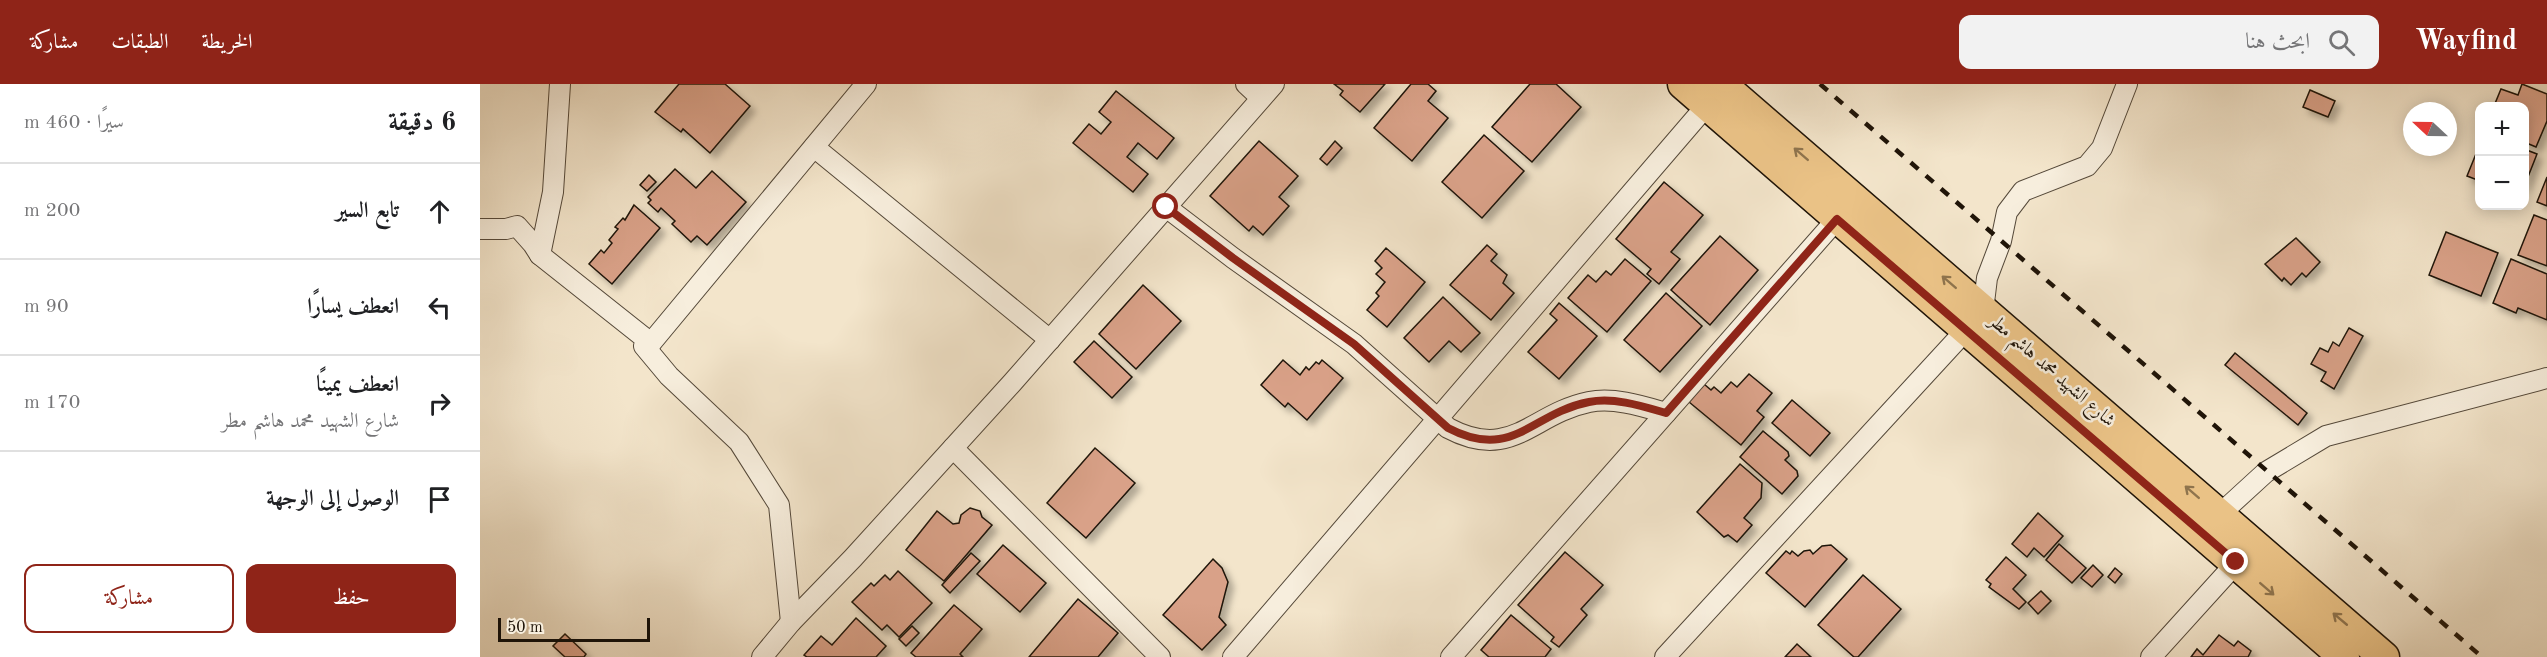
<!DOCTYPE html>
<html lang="ar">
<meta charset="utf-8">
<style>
:root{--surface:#fff;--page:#f2f2f2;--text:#202124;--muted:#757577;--line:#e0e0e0;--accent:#8f2418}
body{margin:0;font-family:"Old Standard TT",Amiri,serif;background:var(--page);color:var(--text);direction:rtl}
.controls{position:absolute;right:18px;top:18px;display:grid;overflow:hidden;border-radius:12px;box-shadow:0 3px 15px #0003}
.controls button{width:54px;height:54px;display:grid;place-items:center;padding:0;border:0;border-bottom:2px solid var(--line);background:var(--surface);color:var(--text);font:30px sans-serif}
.compass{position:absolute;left:1923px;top:18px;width:54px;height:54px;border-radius:50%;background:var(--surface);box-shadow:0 3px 15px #0003;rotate:292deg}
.scale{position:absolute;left:18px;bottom:15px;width:152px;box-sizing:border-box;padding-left:6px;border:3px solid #1f1408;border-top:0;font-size:16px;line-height:21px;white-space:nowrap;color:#1f1408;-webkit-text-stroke:4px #f7eedd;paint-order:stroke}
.stop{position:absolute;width:18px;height:18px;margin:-14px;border:4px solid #8f2418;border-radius:50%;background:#fff}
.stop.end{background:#8f2418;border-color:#fff;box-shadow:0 2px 6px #0008}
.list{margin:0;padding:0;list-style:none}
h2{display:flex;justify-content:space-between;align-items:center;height:78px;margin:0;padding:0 24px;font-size:26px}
h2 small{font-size:20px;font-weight:400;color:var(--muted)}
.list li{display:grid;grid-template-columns:39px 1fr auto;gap:18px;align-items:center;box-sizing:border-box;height:96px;padding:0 24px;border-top:2px solid var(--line)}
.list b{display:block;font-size:22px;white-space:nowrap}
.list p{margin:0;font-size:20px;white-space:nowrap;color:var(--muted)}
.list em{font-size:20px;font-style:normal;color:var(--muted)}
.actions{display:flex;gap:12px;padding:18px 24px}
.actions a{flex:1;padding:14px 0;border:2px solid var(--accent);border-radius:12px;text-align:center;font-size:21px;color:var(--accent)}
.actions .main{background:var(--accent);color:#fff}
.icon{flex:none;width:33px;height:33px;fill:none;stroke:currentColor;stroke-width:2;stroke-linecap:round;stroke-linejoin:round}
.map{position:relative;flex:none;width:2067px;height:573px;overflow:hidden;direction:ltr}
header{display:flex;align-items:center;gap:36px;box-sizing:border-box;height:84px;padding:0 30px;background:var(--accent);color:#fff}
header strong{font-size:28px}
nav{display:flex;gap:33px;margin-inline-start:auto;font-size:21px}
.search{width:420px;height:54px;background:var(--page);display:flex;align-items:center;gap:15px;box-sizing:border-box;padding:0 21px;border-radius:12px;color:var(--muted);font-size:22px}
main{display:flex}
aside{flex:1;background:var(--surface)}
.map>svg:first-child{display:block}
.building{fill:#d9a188;stroke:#1f1408;stroke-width:1.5;filter:url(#shadow)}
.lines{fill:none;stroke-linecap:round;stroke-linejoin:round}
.minor-casing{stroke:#544839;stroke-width:22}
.primary-casing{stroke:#1f1408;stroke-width:33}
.minor{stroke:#f7eedd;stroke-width:20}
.primary{stroke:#eac286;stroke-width:30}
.rail{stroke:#1f1408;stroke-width:4.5;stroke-dasharray:10 10;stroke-linecap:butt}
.oneway{stroke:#8f744d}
.route{stroke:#8f2418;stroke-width:8}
.labels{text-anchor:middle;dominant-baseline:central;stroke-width:5;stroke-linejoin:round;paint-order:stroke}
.street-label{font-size:18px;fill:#1f1408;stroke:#f7eedd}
</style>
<header>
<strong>Wayfind</strong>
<div class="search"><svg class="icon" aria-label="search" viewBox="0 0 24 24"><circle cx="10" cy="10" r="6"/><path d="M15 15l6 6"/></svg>ابحث هنا</div>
<nav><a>الخريطة</a><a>الطبقات</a><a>مشاركة</a></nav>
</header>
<main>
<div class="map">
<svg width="2067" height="573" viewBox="0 0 2067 573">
<defs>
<filter id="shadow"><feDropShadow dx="5.5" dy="5.5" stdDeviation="3" flood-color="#0004"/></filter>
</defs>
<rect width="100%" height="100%" fill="#f3e5cb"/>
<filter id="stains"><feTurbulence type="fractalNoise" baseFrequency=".00333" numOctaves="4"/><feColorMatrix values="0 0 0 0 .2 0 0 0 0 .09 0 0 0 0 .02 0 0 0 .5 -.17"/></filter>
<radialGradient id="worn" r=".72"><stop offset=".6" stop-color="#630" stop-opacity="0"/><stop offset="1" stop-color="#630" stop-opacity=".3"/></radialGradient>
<g class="building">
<polygon points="199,0 245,0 270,22 230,69 203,45 201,48 175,28"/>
<polygon points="854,0 905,0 880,28 860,11 863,7"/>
<polygon points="931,0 948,0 956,7 948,17 968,34 932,77 894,44"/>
<polygon points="1050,0 1076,0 1101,23 1052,78 1012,43"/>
<polygon points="2042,0 2067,10 2067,37 2056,63 2044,58 2044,22 2014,22 2021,5 2038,11"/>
<polygon points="1830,6 1855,17 1848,33 1823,23"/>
<polygon points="636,7 694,54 677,75 658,59 647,73 668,90 653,108 593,59 609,40 621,50 631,38 619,28"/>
<polygon points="1004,51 1044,87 1002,134 962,98"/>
<polygon points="779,57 818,92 799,113 809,122 783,151 773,142 769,147 730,112"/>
<polygon points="855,57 862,64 847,81 840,75"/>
<polygon points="2000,60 2000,97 1987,92"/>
<polygon points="2044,65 2057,70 2044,103"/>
<polygon points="195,85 216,104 232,87 266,118 227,161 217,152 211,158 192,140 195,137 181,124 178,128 168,119 171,116 168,113"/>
<polygon points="169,91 176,98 167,107 160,101"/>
<polygon points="2067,93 2067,122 2057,118"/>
<polygon points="1184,98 1223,131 1191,168 1200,175 1179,200 1167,190 1171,185 1136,155"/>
<polygon points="154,121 180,144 132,200 109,180 121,166 124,169 132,159 129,156 138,145 135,143 143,134 145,136"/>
<polygon points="2054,131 2067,136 2067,182 2038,171"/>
<polygon points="1966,148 2018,169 2001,212 1949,191"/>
<polygon points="1240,152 1278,186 1230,241 1191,206"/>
<polygon points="1816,154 1840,178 1826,193 1822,189 1811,201 1804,194 1802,197 1785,180"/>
<polygon points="1007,161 1017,170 1011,177 1027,191 1023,199 1034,209 1011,236 970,201"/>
<polygon points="906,164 945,198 907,243 887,226 899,212 896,209 905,198 896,190 902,184 895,177"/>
<polygon points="1145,175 1171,197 1127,248 1088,214 1108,191 1116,198 1126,187 1131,191"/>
<polygon points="2031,175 2067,190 2067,236 2038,224 2036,229 2013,219"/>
<polygon points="663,201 701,237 656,285 619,250"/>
<polygon points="1186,209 1222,242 1180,288 1144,256"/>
<polygon points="963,213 1000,249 981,268 969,257 949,278 924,254"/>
<polygon points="1079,219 1117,252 1079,295 1048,268 1077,236 1070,230"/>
<polygon points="1869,244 1883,252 1854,305 1841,297 1846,288 1831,280 1840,264 1848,268 1853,258 1859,262"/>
<polygon points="614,257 652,293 632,314 594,278"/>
<polygon points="1755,269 1827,329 1818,341 1745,281"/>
<polygon points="803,276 820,291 826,283 829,286 836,278 839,280 842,276 863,294 827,336 808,319 805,323 781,301"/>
<polygon points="1269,290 1292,309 1277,327 1284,333 1261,361 1209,318 1224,300 1231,306 1234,303 1241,309 1251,298 1257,303"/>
<polygon points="1312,316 1350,349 1330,372 1292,339"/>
<polygon points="1283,347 1308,368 1309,372 1305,376 1317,387 1318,392 1302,410 1260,373"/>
<polygon points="615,364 655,399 606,454 567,419"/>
<polygon points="1260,380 1282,399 1281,414 1264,434 1272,441 1257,458 1248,451 1244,453 1217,428"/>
<polygon points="490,424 500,427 502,433 512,441 464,497 426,466 457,427 473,440 479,439 481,431"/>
<polygon points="1558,429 1583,452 1564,473 1554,464 1547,473 1532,460"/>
<polygon points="1579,460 1606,484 1592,499 1566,476"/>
<polygon points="523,461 566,499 540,528 497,490"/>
<polygon points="1351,461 1367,475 1325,523 1286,489 1306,467 1310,470 1312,467 1318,472 1324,467 1330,466 1333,470 1342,462"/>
<polygon points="1085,468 1123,501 1101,525 1107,531 1079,563 1071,557 1074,553 1038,521"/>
<polygon points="491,469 500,477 470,509 462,501"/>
<polygon points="1526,473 1546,491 1533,505 1546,518 1539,525 1509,503 1511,500 1506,496"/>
<polygon points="733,475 742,484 748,498 739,533 746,541 722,566 683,531"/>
<polygon points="1613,481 1623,491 1612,503 1601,494"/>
<polygon points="1635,484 1642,490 1635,499 1628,493"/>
<polygon points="418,487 452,519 419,553 407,541 402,546 372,518 391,499 394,502 405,491 410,496"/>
<polygon points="1383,491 1421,525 1378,573 1374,573 1338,541"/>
<polygon points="1561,507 1571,517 1558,530 1548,519"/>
<polygon points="598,515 638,549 618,573 549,573"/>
<polygon points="474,521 502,545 480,570 483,573 436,573 431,569"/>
<polygon points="1031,531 1071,565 1065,573 1009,573 1001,566"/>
<polygon points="376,534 406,562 396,573 327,573 324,571 341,552 352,561"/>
<polygon points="432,542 439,549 426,562 419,555"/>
<polygon points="85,550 106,570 104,573 85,573 73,562"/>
<polygon points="1739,551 1754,562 1758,557 1771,567 1768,573 1711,573 1717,565 1723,571"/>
<polygon points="1317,560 1331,573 1305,573"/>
</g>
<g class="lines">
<g class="minor-casing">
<g id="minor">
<polyline points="766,0 781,14"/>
<polyline points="334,63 570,256"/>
<path d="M686 123 753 174 874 260 968 344C1032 378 1051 330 1109 318 1134 313 1162 322 1186 329"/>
<polyline points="0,145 26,145 37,142 53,160 60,171 171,259 164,262 189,292 259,358 299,421 311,538"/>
<polyline points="60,171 73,108 80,0"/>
<polyline points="1503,227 1507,194 1521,157 1527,128 1543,107 1607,82 1622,64 1647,0"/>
<polyline points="171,259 386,0"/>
<polyline points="473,364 680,573"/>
<polyline points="1739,431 1786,388 1846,352 2067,294"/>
<polyline points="282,573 311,538 373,474 532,299 794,0"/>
<polyline points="753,573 1227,21"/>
<polyline points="971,573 1357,135"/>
<polyline points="1185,573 1485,247"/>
<polyline points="1671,573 1757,478"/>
</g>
</g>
<g class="primary-casing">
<g id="primary">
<polyline points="1203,0 1864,573"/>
<polyline points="1241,0 1904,573"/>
</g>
</g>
<use href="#minor" class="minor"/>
<use href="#primary" class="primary"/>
<polyline class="rail" points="1340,0 2002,573"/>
</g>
<defs><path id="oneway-shaft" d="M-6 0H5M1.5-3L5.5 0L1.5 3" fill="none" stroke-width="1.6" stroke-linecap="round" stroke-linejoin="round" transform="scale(1.5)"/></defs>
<g class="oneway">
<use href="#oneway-shaft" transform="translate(1321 70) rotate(-139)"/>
<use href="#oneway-shaft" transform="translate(1469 198) rotate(-139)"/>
<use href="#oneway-shaft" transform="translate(1712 408) rotate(-139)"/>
<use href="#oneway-shaft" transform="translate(1787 505) rotate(41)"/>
<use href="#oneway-shaft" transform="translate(1860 535) rotate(-140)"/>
</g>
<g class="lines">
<path class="route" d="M686 123 753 174 874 260 968 344C1033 378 1051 329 1109 318 1134 313 1162 322 1186 329L1357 135 1756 478"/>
</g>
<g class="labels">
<g class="street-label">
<text transform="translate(1572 287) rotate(41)">شارع الشهيد محمد هاشم مطر</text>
</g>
</g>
<rect width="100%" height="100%" filter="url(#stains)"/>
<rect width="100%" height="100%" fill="url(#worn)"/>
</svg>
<div class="controls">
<button>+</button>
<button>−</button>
</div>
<svg class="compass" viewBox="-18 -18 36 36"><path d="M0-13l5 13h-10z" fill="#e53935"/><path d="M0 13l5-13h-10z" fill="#757577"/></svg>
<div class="scale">50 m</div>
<div class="stop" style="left:686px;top:123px"></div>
<div class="stop end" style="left:1756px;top:478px"></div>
</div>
<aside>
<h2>6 دقيقة<small>سيرًا · 460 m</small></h2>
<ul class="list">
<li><svg class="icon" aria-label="ahead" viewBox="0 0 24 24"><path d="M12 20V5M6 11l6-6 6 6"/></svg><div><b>تابع السير</b></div><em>200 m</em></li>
<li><svg class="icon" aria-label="left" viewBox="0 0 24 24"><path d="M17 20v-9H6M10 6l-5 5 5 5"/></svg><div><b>انعطف يسارًا</b></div><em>90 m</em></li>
<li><svg class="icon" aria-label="right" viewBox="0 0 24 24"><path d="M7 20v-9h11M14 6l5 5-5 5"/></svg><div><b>انعطف يمينًا</b><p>شارع الشهيد محمد هاشم مطر</p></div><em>170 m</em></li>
<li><svg class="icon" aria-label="arrive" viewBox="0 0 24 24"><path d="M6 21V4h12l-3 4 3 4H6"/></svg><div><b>الوصول إلى الوجهة</b></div></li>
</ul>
<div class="actions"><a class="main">حفظ</a><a>مشاركة</a></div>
</aside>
</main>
